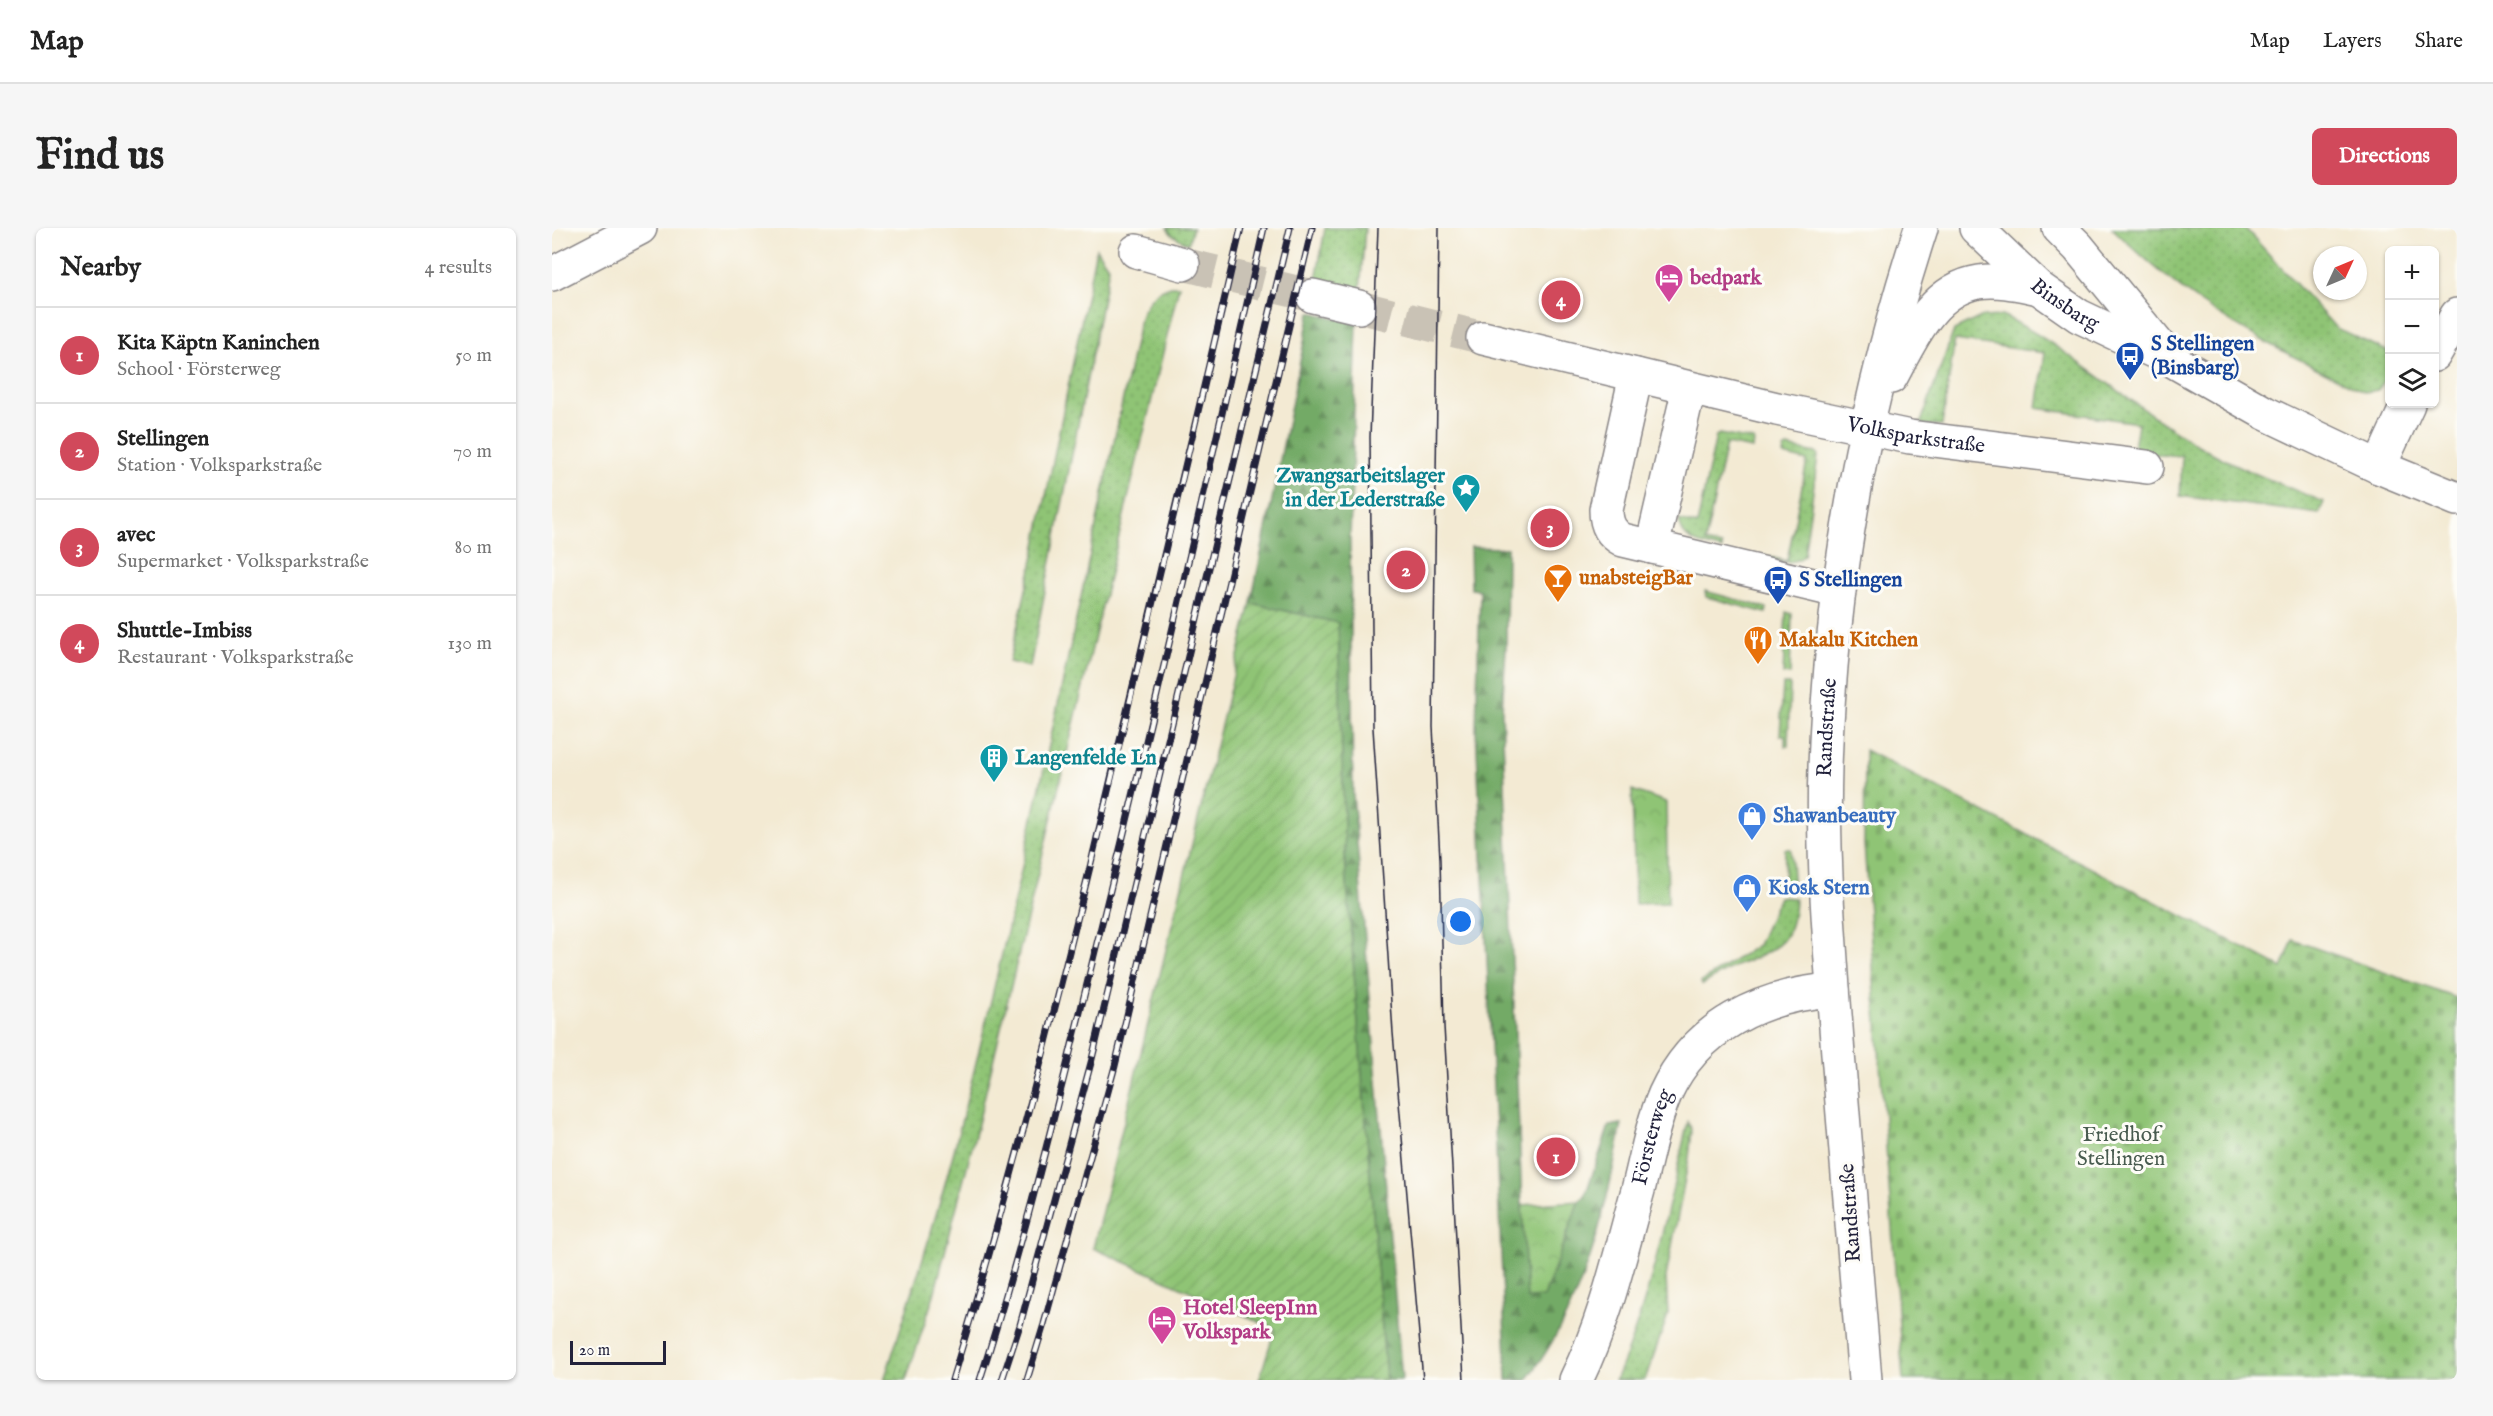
<!DOCTYPE html>
<meta charset="utf-8">
<style>
:root{--surface:#fff;--page:#f6f6f6;--text:#222;--muted:#767676;--line:#e0e0e0;--accent:#d1495b}
body{margin:0;font-family:"IM FELL English",serif;background:var(--page);color:var(--text)}
.controls{position:absolute;right:18px;top:18px;display:grid;overflow:hidden;border-radius:9px;box-shadow:0 2px 4px #0004}
.controls button{width:54px;height:54px;display:grid;place-items:center;padding:0;border:0;border-bottom:2px solid var(--line);background:var(--surface);color:var(--text);font:30px sans-serif}
.compass{position:absolute;left:1761px;top:18px;width:54px;height:54px;border-radius:50%;background:var(--surface);box-shadow:0 2px 4px #0004;rotate:46deg}
.scale{position:absolute;left:18px;bottom:15px;width:96px;box-sizing:border-box;padding-left:6px;border:3px solid #22223b;border-top:0;font-size:16px;line-height:21px;white-space:nowrap;color:#22223b;-webkit-text-stroke:4px #fdfcf7;paint-order:stroke}
.you{position:absolute;left:909px;top:694px;width:21px;height:21px;margin:-15px;border:4px solid #fff;border-radius:50%;background:#1a73e8;box-shadow:0 0 0 9px #1a73e833}
.badge{display:grid;place-items:center;width:39px;height:39px;border-radius:50%;background:var(--accent);color:#fff;font-size:20px;font-weight:700}
.pin{position:absolute;translate:-50% -50%;border:3px solid #fff;box-shadow:0 2px 6px #0006}
.list{margin:0;padding:0;list-style:none}
h2{display:flex;justify-content:space-between;align-items:center;height:78px;margin:0;padding:0 24px;font-size:26px}
h2 small{font-size:20px;font-weight:400;color:var(--muted)}
.list li{display:grid;grid-template-columns:39px 1fr auto;gap:18px;align-items:center;box-sizing:border-box;height:96px;padding:0 24px;border-top:2px solid var(--line)}
.list b{display:block;font-size:22px;white-space:nowrap}
.list p{margin:0;font-size:20px;white-space:nowrap;color:var(--muted)}
.list em{font-size:20px;font-style:normal;color:var(--muted)}
.icon{flex:none;width:33px;height:33px;fill:none;stroke:currentColor;stroke-width:2;stroke-linecap:round;stroke-linejoin:round}
.map{position:relative;flex:none;width:1905px;height:1152px;overflow:hidden;border-radius:9px}
header{display:flex;align-items:center;gap:36px;box-sizing:border-box;height:84px;padding:0 30px;background:var(--surface);border-bottom:2px solid var(--line)}
header strong{font-size:28px}
nav{display:flex;gap:33px;margin-inline-start:auto;font-size:21px}
.intro{display:flex;align-items:center;justify-content:space-between;box-sizing:border-box;height:144px;padding:0 36px}
h1{margin:0;font-size:42px}
.button{padding:15px 27px;border-radius:9px;background:var(--accent);color:#fff;font-size:21px;font-weight:700}
main{display:flex;gap:36px;padding:0 36px}
aside{flex:1;background:var(--surface);border-radius:9px;box-shadow:0 2px 4px #0004}
.map>svg:first-child{display:block}
.grass{fill:url(#grass-dots);stroke:#587358;stroke-width:1.5}
.forest{fill:url(#forest-firs);stroke:#4a6650;stroke-width:1.5}
.cemetery{fill:url(#cemetery-stones);stroke:#587358;stroke-width:1.5}
.park{fill:url(#park-crowns);stroke:#587358;stroke-width:1.5}
.garden{fill:url(#garden-furrows);stroke:#587358;stroke-width:1.5}
.lines{fill:none;stroke-linecap:round;stroke-linejoin:round}
.minor-tunnel{stroke:#c9c2b5;stroke-width:33;stroke-dasharray:33 16;stroke-linecap:butt}
.minor-casing{stroke:#8a8687;stroke-width:36}
.major-casing{stroke:#8a8687;stroke-width:36}
.highway-casing{stroke:#8a8687;stroke-width:36}
.minor{stroke:#fff;stroke-width:33}
.major{stroke:#fff;stroke-width:33}
.highway{stroke:#fff;stroke-width:33}
.tram{stroke:#22223b;stroke-width:1.5}
.rail-casing{stroke:#22223b;stroke-width:7}
.rail{stroke:#fdfcf7;stroke-width:4.5;stroke-dasharray:14;stroke-linecap:butt}
.labels{text-anchor:middle;dominant-baseline:central;stroke-width:6;stroke-linejoin:round;paint-order:stroke}
.hotel-label{font-size:21px;font-weight:bold;fill:#b23c85;stroke:#fdfcf7;text-anchor:start}
.street-label{font-size:21px;fill:#22223b;stroke:#fdfcf7}
.transit-label{font-size:21px;font-weight:bold;fill:#164399;stroke:#fdfcf7;text-anchor:start}
.culture-label{font-size:21px;font-weight:bold;fill:#0d838f;stroke:#fdfcf7;text-anchor:end}
.food-label{font-size:21px;font-weight:bold;fill:#c56008;stroke:#fdfcf7;text-anchor:start}
.shop-label{font-size:21px;font-weight:bold;fill:#366cbe;stroke:#fdfcf7;text-anchor:start}
.park-label{font-size:21px;fill:#485b4f;stroke:#fdfcf7}
</style>
<header>
<strong>Map</strong>
<nav><a>Map</a><a>Layers</a><a>Share</a></nav>
</header>
<div class="intro"><h1>Find us</h1><a class="button">Directions</a></div>
<main>
<aside>
<h2>Nearby<small>4 results</small></h2>
<ul class="list">
<li><span class="badge">1</span><div><b>Kita Käptn Kaninchen</b><p>School · Försterweg</p></div><em>50 m</em></li>
<li><span class="badge">2</span><div><b>Stellingen</b><p>Station · Volksparkstraße</p></div><em>70 m</em></li>
<li><span class="badge">3</span><div><b>avec</b><p>Supermarket · Volksparkstraße</p></div><em>80 m</em></li>
<li><span class="badge">4</span><div><b>Shuttle-Imbiss</b><p>Restaurant · Volksparkstraße</p></div><em>130 m</em></li>
</ul>
</aside>
<div class="map">
<svg width="1905" height="1152" viewBox="0 0 1905 1152">
<defs>
<pattern id="grass-dots" width="8" height="8" patternUnits="userSpaceOnUse" patternTransform="scale(1.5)"><rect width="8" height="8" fill="#8fc475"/><path d="M2 2h.1M6 6h.1" fill="none" stroke="#7ba866" stroke-width="1.8" stroke-linecap="round"/></pattern>
<pattern id="forest-firs" width="22" height="20" patternUnits="userSpaceOnUse" patternTransform="scale(1.5)"><rect width="22" height="20" fill="#73aa66"/><path d="M5 1l3.5 6h-7zM16 11l3.5 6h-7z" fill="#5e8a55"/></pattern>
<pattern id="cemetery-stones" width="16" height="16" patternUnits="userSpaceOnUse" patternTransform="scale(1.5)"><rect width="16" height="16" fill="#8fc475"/><path d="M2 7V4a2 2 0 0 1 4 0v3zM10 15v-3a2 2 0 0 1 4 0v3z" fill="#7ba866"/></pattern>
<pattern id="park-crowns" width="20" height="18" patternUnits="userSpaceOnUse" patternTransform="scale(1.5)"><rect width="20" height="18" fill="#8fc475"/><path d="M2 6a3 3 0 1 1 6 0M12 15a3 3 0 1 1 6 0" fill="none" stroke="#7ba866"/></pattern>
<pattern id="garden-furrows" width="10" height="10" patternUnits="userSpaceOnUse" patternTransform="scale(1.5)"><rect width="10" height="10" fill="#8fc475"/><path d="M-1 1l2-2M0 10L10 0M9 11l2-2" fill="none" stroke="#7ba866"/></pattern>
</defs>
<rect width="100%" height="100%" fill="#fdfcf7"/>
<filter id="ink" filterUnits="userSpaceOnUse"><feTurbulence type="fractalNoise" baseFrequency=".0167" numOctaves="2"/><feDisplacementMap in="SourceGraphic" scale="12" xChannelSelector="R" yChannelSelector="G"/><feConvolveMatrix kernelMatrix="1 2 1 2 8 2 1 2 1" color-interpolation-filters="sRGB"/></filter>
<filter id="wash" filterUnits="userSpaceOnUse"><feTurbulence type="fractalNoise" baseFrequency=".008" numOctaves="4" result="noise"/><feDisplacementMap in="SourceGraphic" scale="24" xChannelSelector="R" yChannelSelector="G"/><feGaussianBlur stdDeviation="1.35" result="paint"/><feColorMatrix in="noise" values="0 0 0 0 0 0 0 0 0 0 0 0 0 0 0 0 0 1.4 0 .05"/><feComposite in="paint" operator="in"/></filter>
<g filter="url(#wash)">
<rect width="100%" height="100%" fill="#f3ead3"/>
<g class="grass">
<polygon points="615,0 641,0 636,16 620,7"/>
<polygon points="773,0 813,0 808,63 764,52"/>
<path d="M1560 0H1693L1784 100 1837 124V146L1826 162 1813 164C1757 136 1699 110 1648 74 1616 52 1588 27 1560 0Z"/>
<polygon points="544,21 557,40 478,439 457,434 481,332"/>
<path d="M619 58H627L425 900 382 1067 354 1152H332C359 1068 387 984 408 899 476 630 531 357 589 86 597 71 602 63 619 58Z"/>
<path d="M1452 88C1516 120 1571 170 1631 208 1674 236 1724 254 1772 274L1767 286 1628 268 1630 228 1581 226 1586 195 1485 180 1493 125 1403 112 1390 197H1368L1402 102 1429 89Z"/>
<path d="M1167 206 1202 212 1201 221 1174 216 1153 314 1170 318V322C1151 316 1130 316 1127 292L1145 297 1164 208Z"/>
<path d="M1235 219 1264 225 1266 228 1252 328C1239 338 1227 333 1212 330L1213 328 1235 333 1255 233 1231 227 1232 221Z"/>
<polygon points="1153,363 1215,380 1214,385 1154,369"/>
<polygon points="1234,384 1240,386 1238,447 1231,446"/>
<polygon points="1231,456 1238,456 1236,518 1233,518 1233,507 1228,507"/>
<polygon points="1233,621 1239,621 1242,661 1219,659 1219,653 1232,653"/>
<path d="M1227 669 1243 670C1242 717 1223 722 1184 738 1172 743 1161 750 1150 757L1149 754 1206 717Z"/>
<path d="M1136 894 1140 902 1137 930 1114 1049 1116 1087 1093 1152H1063C1100 1071 1115 980 1136 894Z"/>
</g>
<g class="forest">
<polygon points="758,84 805,95 798,311 801,566 850,1152 834,1152 793,631 786,395 699,375"/>
<path d="M918 319 955 320 954 420 950 483 970 976 976 1070 992 1068 1027 973 1033 968 1057 898 1070 896C1053 988 1033 1075 975 1152H955L924 502 928 362 919 361Z"/>
</g>
<polygon class="cemetery" points="1313,522 1730,740 1741,712 1905,770 1905,1152 1351,1152 1312,616"/>
<g class="park">
<polygon points="1080,562 1114,574 1116,675 1083,676"/>
<polygon points="1027,973 992,1069 975,1070 970,977"/>
</g>
<polygon class="garden" points="699,375 786,395 793,631 834,1152 707,1152 723,1101 541,1020"/>
</g>
<g filter="url(#ink)">
<g class="lines">
<g class="minor-tunnel">
<polyline points="631,36 761,68"/>
<polyline points="807,79 931,110"/>
</g>
<g class="minor-casing">
<g id="minor">
<polyline points="584,23 631,36"/>
<polyline points="761,68 807,79"/>
<path id="s1" d="M931 110 1225 181 1358 209 1595 239"/>
<polyline points="1882,127 1905,87"/>
<path d="M1084 147 1054 282C1054 296 1059 306 1071 312L1286 363"/>
<path d="M1339 149C1359 112 1380 61 1427 54 1447 51 1467 56 1487 60"/>
<polyline points="1827,239 1856,176"/>
<polyline points="1100,319 1137,160"/>
<path id="s2" d="M1024 1152C1054 1091 1068 1027 1086 962 1094 931 1100 896 1113 866 1144 798 1210 767 1281 762"/>
<path id="s3" d="M1313 1152C1303 1043 1295 934 1286 826 1279 731 1270 635 1273 539 1279 356 1312 175 1369 0"/>
</g>
</g>
<g class="major-casing">
<g id="major">
<path id="s4" d="M1424 0 1487 60 1527 88 1618 131 1713 185 1827 239 1905 271"/>
<polyline points="1507,0 1526,19 1613,125"/>
</g>
</g>
<g class="highway-casing">
<polyline id="highway" points="0,46 88,0"/>
</g>
<use href="#minor" class="minor"/>
<use href="#major" class="major"/>
<use href="#highway" class="highway"/>
<g class="tram">
<polyline points="826,0 818,209 821,500 841,805 871,1152"/>
<polyline points="887,0 881,499 888,631 892,798 912,1152"/>
</g>
<g class="rail-casing">
<g id="rail">
<path d="M400 1152C452 983 496 811 538 639 590 426 639 213 689 0"/>
<path d="M428 1152C475 1005 511 853 548 703 606 469 659 235 712 0"/>
<polyline points="450,1152 468,1097 540,831 738,0"/>
<polyline points="475,1152 492,1096 563,838 760,0"/>
</g>
</g>
<use href="#rail" class="rail"/>
</g>
</g>
<defs>
<g id="hotel-pin" transform="scale(1.5)"><path d="M0 17L-7.5 6A9.5 9.5 0 1 1 7.5 6Z" fill="#d1479c" stroke="#fdfcf7"/><path d="M-6-4.5h1.5V1H6V5H4.5V3h-9V5H-6ZM-4 0a1.8 1.8 0 1 1 3.6 0ZM.5 0V-2.5h3Q6-2.5 6 0Z" fill="#fff"/></g>
<g id="bus-pin" transform="scale(1.5)"><path d="M0 17L-7.5 6A9.5 9.5 0 1 1 7.5 6Z" fill="#1a4fb4" stroke="#fdfcf7"/><path d="M-5-6H5V4H4V6H2V4H-2V6H-4V4H-5ZM-3.5-4V0h7V-4ZM-3.5 1.2v1.5H-2V1.2ZM2 1.2v1.5H3.5V1.2Z" fill="#fff"/></g>
<g id="sight-pin" transform="scale(1.5)"><path d="M0 17L-7.5 6A9.5 9.5 0 1 1 7.5 6Z" fill="#0f9aa8" stroke="#fdfcf7"/><path d="M0-6L1.8-2.2L6-1.7L2.9 1.2L3.7 5.4L0 3.3L-3.7 5.4L-2.9 1.2L-6-1.7L-1.8-2.2Z" fill="#fff"/></g>
<g id="bar-pin" transform="scale(1.5)"><path d="M0 17L-7.5 6A9.5 9.5 0 1 1 7.5 6Z" fill="#e8710a" stroke="#fdfcf7"/><path d="M-6-5H6L.8 .8V4.5H3.5V6h-7V4.5H-.8V.8Z" fill="#fff"/></g>
<g id="restaurant-pin" transform="scale(1.5)"><path d="M0 17L-7.5 6A9.5 9.5 0 1 1 7.5 6Z" fill="#e8710a" stroke="#fdfcf7"/><path d="M-5-6h1v4h1v-4h1v4h1v-4h1v5L-1.5 .5V6h-2V.5L-5-1ZM5-6V6H3V1.5H1.5Q1.5-4 5-6Z" fill="#fff"/></g>
<g id="building-pin" transform="scale(1.5)"><path d="M0 17L-7.5 6A9.5 9.5 0 1 1 7.5 6Z" fill="#0f9aa8" stroke="#fdfcf7"/><path d="M-4-6H4V6H1V3H-1V6H-4ZM-2.5-4.3h1.7v1.8h-1.7ZM.8-4.3h1.7v1.8H.8ZM-2.5-1h1.7V.8h-1.7ZM.8-1h1.7V.8H.8Z" fill="#fff"/></g>
<g id="shop-pin" transform="scale(1.5)"><path d="M0 17L-7.5 6A9.5 9.5 0 1 1 7.5 6Z" fill="#3f7fe0" stroke="#fdfcf7"/><path d="M-5-2.5h2.3a2.7 3.5 0 0 1 5.4 0H5L5.5 6h-11ZM-1.5-2.5h3a1.5 2.3 0 0 0-3 0Z" fill="#fff"/></g>
</defs>
<g fill-rule="evenodd">
<use href="#hotel-pin" x="1117" y="50"/>
<use href="#bus-pin" x="1578" y="128"/>
<use href="#sight-pin" x="914" y="260"/>
<use href="#bar-pin" x="1006" y="350"/>
<use href="#bus-pin" x="1226" y="352"/>
<use href="#restaurant-pin" x="1206" y="412"/>
<use href="#building-pin" x="442" y="530"/>
<use href="#shop-pin" x="1200" y="588"/>
<use href="#shop-pin" x="1195" y="660"/>
<use href="#hotel-pin" x="610" y="1092"/>
</g>
<g class="labels">
<g class="hotel-label">
<text x="1138" y="50">bedpark</text>
<text x="631" y="1080">Hotel SleepInn<tspan x="631" dy="24">Volkspark</tspan></text>
</g>
<g class="street-label">
<text stroke="none"><textPath href="#s4" startOffset="118">Binsbarg</textPath></text>
<text stroke="none"><textPath href="#s1" startOffset="444">Volksparkstraße</textPath></text>
<text stroke="none"><textPath href="#s3" startOffset="654">Randstraße</textPath></text>
<text stroke="none"><textPath href="#s2" startOffset="255">Försterweg</textPath></text>
<text transform="translate(1299 985) rotate(-94)">Randstraße</text>
</g>
<g class="transit-label">
<text x="1599" y="116">S Stellingen<tspan x="1599" dy="24">(Binsbarg)</tspan></text>
<text x="1247" y="352">S Stellingen</text>
</g>
<g class="culture-label">
<text x="893" y="248">Zwangsarbeitslager<tspan x="893" dy="24">in der Lederstraße</tspan></text>
<text x="463" y="530" text-anchor="start">Langenfelde Ln</text>
</g>
<g class="food-label">
<text x="1027" y="350">unabsteigBar</text>
<text x="1227" y="412">Makalu Kitchen</text>
</g>
<g class="shop-label">
<text x="1221" y="588">Shawanbeauty</text>
<text x="1216" y="660">Kiosk Stern</text>
</g>
<g class="park-label">
<text x="1569" y="907">Friedhof<tspan x="1569" dy="24">Stellingen</tspan></text>
</g>
</g>
</svg>
<div class="controls">
<button>+</button>
<button>−</button>
<button><svg class="icon" aria-label="layers" viewBox="0 0 24 24"><path d="M12 4l9 5-9 5-9-5zM3 14l9 5 9-5"/></svg></button>
</div>
<svg class="compass" viewBox="-18 -18 36 36"><path d="M0-13l5 13h-10z" fill="#e53935"/><path d="M0 13l5-13h-10z" fill="#767676"/></svg>
<div class="scale">20 m</div>
<div class="you"></div>
<div class="pin badge" style="left:1004px;top:929px">1</div>
<div class="pin badge" style="left:854px;top:342px">2</div>
<div class="pin badge" style="left:998px;top:300px">3</div>
<div class="pin badge" style="left:1009px;top:72px">4</div>
</div>
</main>
